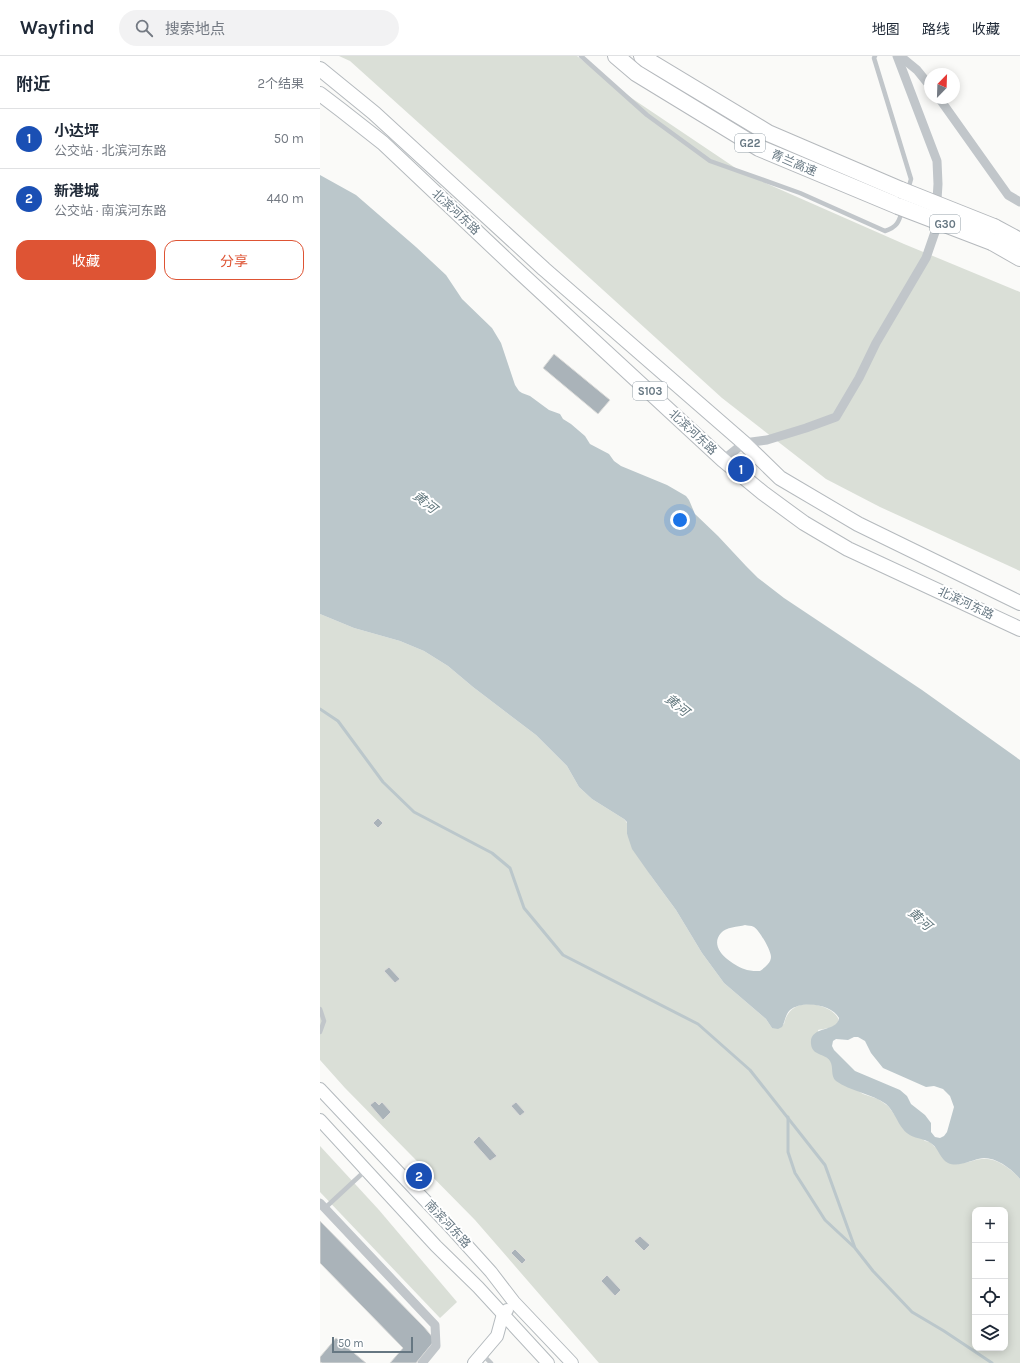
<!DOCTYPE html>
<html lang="zh">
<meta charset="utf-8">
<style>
:root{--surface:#fff;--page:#f2f2f3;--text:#1f2937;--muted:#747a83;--line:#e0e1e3;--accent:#de5434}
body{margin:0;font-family:Karla,"Noto Sans SC",sans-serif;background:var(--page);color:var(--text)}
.controls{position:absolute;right:12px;bottom:12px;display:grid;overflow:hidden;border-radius:8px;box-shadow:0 2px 10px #0003}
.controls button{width:36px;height:36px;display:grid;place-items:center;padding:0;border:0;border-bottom:1px solid var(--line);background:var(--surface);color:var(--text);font:20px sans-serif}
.compass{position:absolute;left:604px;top:12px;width:36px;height:36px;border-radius:50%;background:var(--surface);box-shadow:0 2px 10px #0003;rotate:23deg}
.scale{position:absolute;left:12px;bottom:10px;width:81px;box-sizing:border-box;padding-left:4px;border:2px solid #667782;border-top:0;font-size:11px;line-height:14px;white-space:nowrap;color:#667782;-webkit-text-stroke:3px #fff;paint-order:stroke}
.you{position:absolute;left:360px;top:464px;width:14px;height:14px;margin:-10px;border:3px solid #fff;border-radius:50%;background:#1a73e8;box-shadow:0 0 0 6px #1a73e833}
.badge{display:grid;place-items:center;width:26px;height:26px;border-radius:50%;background:var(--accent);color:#fff;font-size:13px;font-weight:700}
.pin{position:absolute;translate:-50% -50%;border:2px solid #fff;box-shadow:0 1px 4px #0006}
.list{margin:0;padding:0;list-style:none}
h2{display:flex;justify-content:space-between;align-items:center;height:52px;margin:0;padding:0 16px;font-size:17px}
h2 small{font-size:13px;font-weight:400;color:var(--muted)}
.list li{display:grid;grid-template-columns:26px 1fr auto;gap:12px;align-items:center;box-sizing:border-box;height:60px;padding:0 16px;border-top:1px solid var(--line)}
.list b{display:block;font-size:15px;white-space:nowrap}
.list p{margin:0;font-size:13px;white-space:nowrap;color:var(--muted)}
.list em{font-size:13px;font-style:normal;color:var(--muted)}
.actions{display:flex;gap:8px;padding:12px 16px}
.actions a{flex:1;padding:9px 0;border:1px solid var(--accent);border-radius:12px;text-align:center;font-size:14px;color:var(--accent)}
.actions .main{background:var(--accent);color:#fff}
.icon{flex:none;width:22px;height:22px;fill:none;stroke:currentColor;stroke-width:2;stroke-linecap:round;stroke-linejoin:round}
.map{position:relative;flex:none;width:700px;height:1307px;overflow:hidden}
header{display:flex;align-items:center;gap:24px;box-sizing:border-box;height:56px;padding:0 20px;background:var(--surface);border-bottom:1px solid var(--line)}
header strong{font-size:19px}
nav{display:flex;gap:22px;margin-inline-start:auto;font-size:14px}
.search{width:280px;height:36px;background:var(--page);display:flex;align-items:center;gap:10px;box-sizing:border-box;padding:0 14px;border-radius:22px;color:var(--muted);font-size:15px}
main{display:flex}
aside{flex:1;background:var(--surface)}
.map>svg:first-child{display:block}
.green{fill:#dadfd7;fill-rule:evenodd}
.water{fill:#bbc7cb;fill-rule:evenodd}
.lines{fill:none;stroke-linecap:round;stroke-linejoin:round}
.stream{stroke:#bbc7cb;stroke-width:3}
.building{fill:#aab3b9;stroke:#dcdcda}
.secondary-casing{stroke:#b4babe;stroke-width:14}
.primary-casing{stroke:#b5babe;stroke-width:16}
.highway-casing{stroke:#b5b9bd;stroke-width:18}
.lane{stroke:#c1c6ca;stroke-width:4.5}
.street{stroke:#c1c6ca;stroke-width:9}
.secondary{stroke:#fff;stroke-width:12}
.primary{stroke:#fff;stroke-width:14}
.highway{stroke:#fff;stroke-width:16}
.highway-bridge-casing{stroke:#b5b9bd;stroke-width:18;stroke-linecap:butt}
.highway-bridge{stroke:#fff;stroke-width:16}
.labels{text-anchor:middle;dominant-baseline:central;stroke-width:4;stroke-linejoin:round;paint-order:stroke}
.shield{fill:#fff;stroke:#94a0a8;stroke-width:1}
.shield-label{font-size:11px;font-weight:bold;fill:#667782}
.street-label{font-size:12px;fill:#667782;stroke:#fff}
.water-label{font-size:13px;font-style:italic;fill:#60767c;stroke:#fff}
</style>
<header>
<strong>Wayfind</strong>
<div class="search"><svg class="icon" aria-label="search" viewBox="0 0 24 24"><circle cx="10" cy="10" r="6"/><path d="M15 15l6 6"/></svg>搜索地点</div>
<nav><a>地图</a><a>路线</a><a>收藏</a></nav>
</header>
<main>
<aside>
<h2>附近<small>2个结果</small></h2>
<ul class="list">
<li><span class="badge" style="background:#1a4fb4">1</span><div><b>小达坪</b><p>公交站 · 北滨河东路</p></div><em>50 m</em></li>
<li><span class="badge" style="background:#1a4fb4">2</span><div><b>新港城</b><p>公交站 · 南滨河东路</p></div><em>440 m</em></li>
</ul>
<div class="actions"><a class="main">收藏</a><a>分享</a></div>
</aside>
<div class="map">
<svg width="700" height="1307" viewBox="0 0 700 1307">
<rect width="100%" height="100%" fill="#fafaf8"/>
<g class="green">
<polygon points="19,0 257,0 304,37 423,117 584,188 700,236 700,515 560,451 506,423 402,342 141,105 30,5"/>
<path d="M0 558 34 572 80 585 104 595 128 610 153 631 216 679 247 710 259 731 272 743 304 763 307 767V778L331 820 356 854 382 897 404 927 446 963 452 972 464 968C472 929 531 957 516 969 512 972 503 973 498 974L505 1000 511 1005 513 1011V1019L543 1038 558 1043 568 1050 574 1058 605 1085 610 1086 615 1091 644 1107C650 1106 656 1103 662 1103 675 1101 692 1113 700 1123V1307H279L155 1164 25 1032 0 1004ZM655 1154H685V1292H655Z"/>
<polygon points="0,1090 59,1154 137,1246 120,1262 0,1136"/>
</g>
<path class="water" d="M0 119 36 139 96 191 126 219 142 243 172 272 181 287 195 329 199 335 202 337 210 340 229 354 240 358 243 363 251 368 265 380 270 388 289 398 294 405 301 410 347 429 366 440 369 444 375 458 398 480 426 510 438 522 464 542 602 634 700 704V1123C692 1113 677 1102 664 1102 652 1103 639 1112 628 1107 620 1103 619 1093 612 1088 604 1081 591 1084 583 1073 577 1066 574 1055 566 1048 552 1038 530 1035 516 1025 510 1020 514 1011 510 1005 505 997 492 1000 491 988 489 969 517 977 519 962 512 948 482 944 470 954 465 959 465 966 462 971L458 973 452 972 446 963 404 927 382 897 356 854 331 820 312 793 307 778V766L304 763 272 743 259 731 247 710 216 679 153 631 128 610 104 595 80 585 34 572 0 558ZM425 869C428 870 431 869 434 871 439 874 451 894 451 901 451 907 444 912 440 915 436 915 431 915 427 914 414 910 387 893 401 877 406 871 418 871 425 869ZM534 981H538L545 985 551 997 563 1012 606 1031 614 1030 623 1033 630 1040 634 1051 627 1076 624 1080 620 1082 615 1081 611 1076V1067L605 1059 591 1048 587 1040 580 1034 535 1015 514 994 512 990 513 985 516 983 528 984Z"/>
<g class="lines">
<g class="stream">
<polyline points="0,653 18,665 63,726 94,756 172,797 190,812 204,852 243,899 378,968 430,1014 505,1109 535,1192 553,1215 592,1256 624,1275 672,1307"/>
<polyline points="468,1061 468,1096 475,1117 505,1164 534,1191"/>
</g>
</g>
<g class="building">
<polygon points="234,298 290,344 278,358 223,312"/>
<polygon points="58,762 63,767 58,772 53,767"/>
<polygon points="69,911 80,923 75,927 64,915"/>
<polygon points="55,1045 59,1049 62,1046 71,1056 63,1064 50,1049"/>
<polygon points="196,1046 205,1056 200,1060 191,1050"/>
<polygon points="159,1080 177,1100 170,1105 153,1086"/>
<polygon points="0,1165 104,1271 115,1284 96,1307 70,1307 83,1292 0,1207"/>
<polygon points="320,1180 330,1189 324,1195 314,1185"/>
<polygon points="195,1193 206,1204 202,1208 191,1197"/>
<polygon points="287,1219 301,1234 295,1240 281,1225"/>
<polygon points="16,1282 46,1307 2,1307 0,1306 0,1301"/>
</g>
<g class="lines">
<g class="secondary-casing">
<g id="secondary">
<polyline points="0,1033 134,1175 171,1216 194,1246 252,1307"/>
<polyline points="0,1064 116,1190 158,1231 228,1307"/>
<polyline points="154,1307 177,1280 183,1258 187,1254"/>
</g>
</g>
<g class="primary-casing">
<g id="primary">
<polyline points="0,13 54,57 224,213 424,387 460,422 538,468 700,547"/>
<polyline points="0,38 21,54 63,87 192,209 403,404 443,437 484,467 528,493 700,573"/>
</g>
</g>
<g class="highway-casing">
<g id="highway">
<polyline points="296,0 316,17 439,92 578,150"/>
<polyline points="322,0 327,4 448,77 581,134"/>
<polyline points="674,171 700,185"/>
<polyline points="672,186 700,202"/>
</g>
</g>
<g class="lane">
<path d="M261 0 327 59 390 105 480 137 565 175C577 171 579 166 582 155"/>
<polyline points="555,0 554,2 591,123 588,134"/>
<polyline points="0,953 4,965 0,976"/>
<polyline points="5,1152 46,1114"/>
<polyline points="162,1298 171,1307"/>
</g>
<g class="street">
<polyline points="580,0 597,14 610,30"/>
<polyline points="619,42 688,139 700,146"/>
<polyline points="403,404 424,387 447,384 486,372 516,361 539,322 556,287 606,202 615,176 618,128 617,105 577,0"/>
<polyline points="0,1147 115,1269 116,1290 102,1307"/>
</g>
<use href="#secondary" class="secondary"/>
<use href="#primary" class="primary"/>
<use href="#highway" class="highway"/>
<g class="highway-bridge-casing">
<g id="highway-bridge">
<polyline points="581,134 674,171"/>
<polyline points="578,150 672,186"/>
</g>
</g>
<use href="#highway-bridge" class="highway-bridge"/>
</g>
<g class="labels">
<g class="shield">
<rect x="415" y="78" width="30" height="18" rx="3"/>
<rect x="610" y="159" width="30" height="18" rx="3"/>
<rect x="313" y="326" width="34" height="18" rx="3"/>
</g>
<g class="shield-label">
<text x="430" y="87">G22</text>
<text x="625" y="168">G30</text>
<text x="330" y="335">S103</text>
</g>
<g class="street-label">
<text transform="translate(474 107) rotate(23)">青兰高速</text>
<text transform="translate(136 156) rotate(43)">北滨河东路</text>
<text transform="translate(373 376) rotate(43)">北滨河东路</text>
<text transform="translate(646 547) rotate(25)">北滨河东路</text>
<text transform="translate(128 1168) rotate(47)">南滨河东路</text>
</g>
<g class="water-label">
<text transform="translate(105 446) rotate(39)">黄河</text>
<text transform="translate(357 649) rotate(39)">黄河</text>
<text transform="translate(600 863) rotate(42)">黄河</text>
</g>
</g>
</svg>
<div class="controls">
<button>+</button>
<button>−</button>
<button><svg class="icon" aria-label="locate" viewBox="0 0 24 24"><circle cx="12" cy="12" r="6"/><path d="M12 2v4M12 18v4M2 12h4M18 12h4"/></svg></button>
<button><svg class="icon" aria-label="layers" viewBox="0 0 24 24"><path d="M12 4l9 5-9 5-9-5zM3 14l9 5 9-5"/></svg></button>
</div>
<svg class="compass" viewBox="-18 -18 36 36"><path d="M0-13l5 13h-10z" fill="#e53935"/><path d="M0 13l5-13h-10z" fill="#747a83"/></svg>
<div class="scale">50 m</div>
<div class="you"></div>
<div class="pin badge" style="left:421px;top:413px;background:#1a4fb4">1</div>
<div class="pin badge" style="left:99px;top:1120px;background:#1a4fb4">2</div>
</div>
</main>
